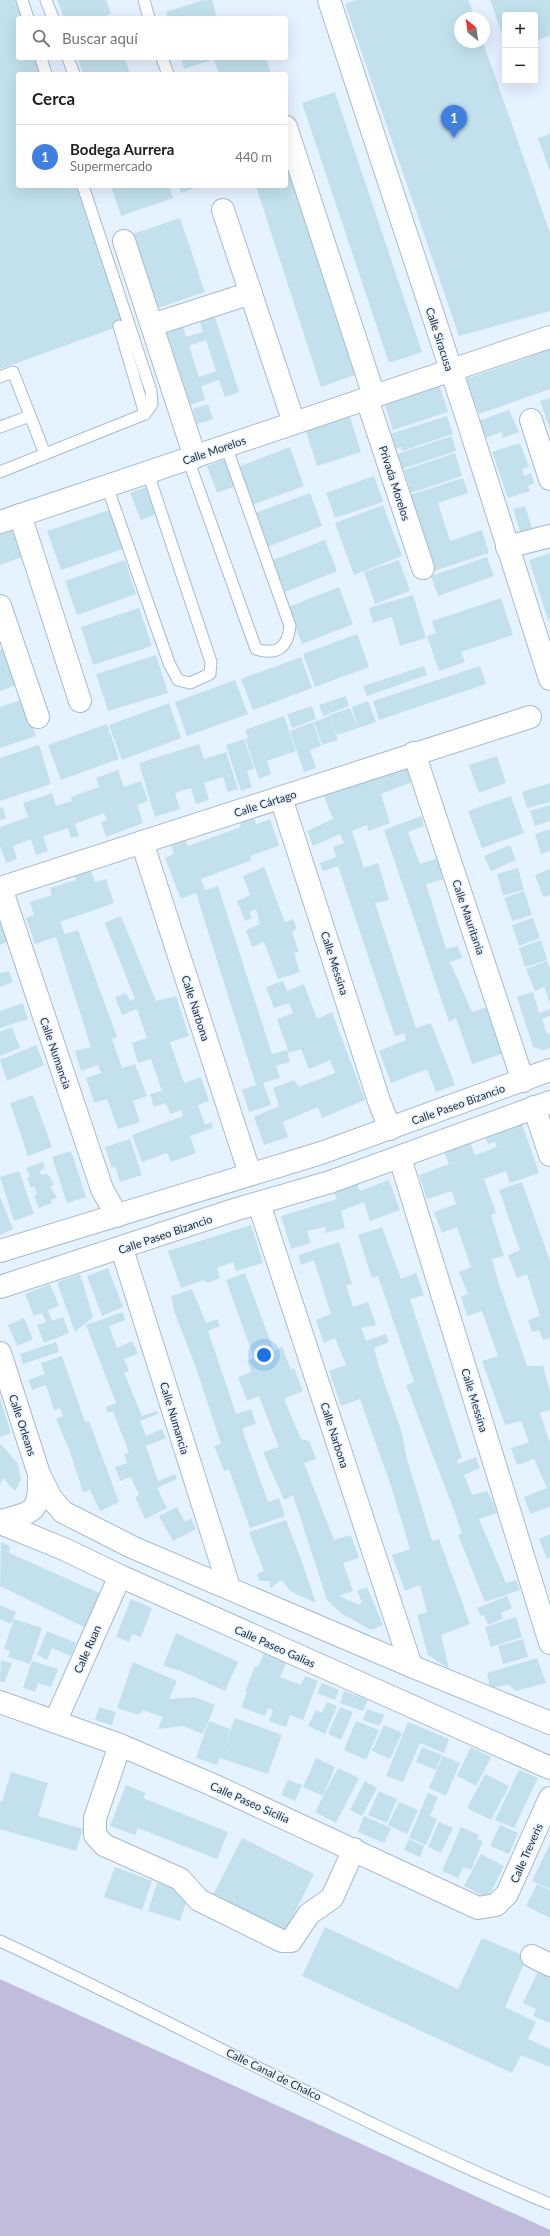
<!DOCTYPE html>
<html lang="es">
<meta charset="utf-8">
<style>
:root{--surface:#fff;--page:#f2f2f2;--text:#222;--muted:#767676;--line:#e0e0e0;--accent:#496e27}
body{margin:0;font-family:Lato,sans-serif;background:var(--page);color:var(--text)}
.controls{position:absolute;right:12px;top:12px;display:grid;overflow:hidden;border-radius:4px;box-shadow:0 4px 16px #0002}
.controls button{width:36px;height:36px;display:grid;place-items:center;padding:0;border:0;border-bottom:1px solid var(--line);background:var(--surface);color:var(--text);font:20px sans-serif}
.compass{position:absolute;left:454px;top:12px;width:36px;height:36px;border-radius:50%;background:var(--surface);box-shadow:0 4px 16px #0002;rotate:331deg}
.you{position:absolute;left:264px;top:1355px;width:14px;height:14px;margin:-10px;border:3px solid #fff;border-radius:50%;background:#1a73e8;box-shadow:0 0 0 6px #1a73e833}
.badge{display:grid;place-items:center;width:26px;height:26px;border-radius:50%;background:var(--accent);color:#fff;font-size:13px;font-weight:700}
.pin{position:absolute;translate:-50% -33px;filter:drop-shadow(0 1px 2px #0008)}
.pin::after{content:'';position:absolute;top:21px;width:14px;height:12px;background:inherit;clip-path:polygon(0 0,100% 0,50% 100%)}
.list{margin:0;padding:0;list-style:none}
h2{display:flex;justify-content:space-between;align-items:center;height:52px;margin:0;padding:0 16px;font-size:17px}
h2 small{font-size:13px;font-weight:400;color:var(--muted)}
.list li{display:grid;grid-template-columns:26px 1fr auto;gap:12px;align-items:center;box-sizing:border-box;height:64px;padding:0 16px;border-top:1px solid var(--line)}
.list b{display:block;font-size:15px;white-space:nowrap}
.list p{margin:0;font-size:13px;white-space:nowrap;color:var(--muted)}
.list em{font-size:13px;font-style:normal;color:var(--muted)}
.icon{flex:none;width:22px;height:22px;fill:none;stroke:currentColor;stroke-width:2;stroke-linecap:round;stroke-linejoin:round}
.map{position:relative;flex:none;width:550px;height:2236px;overflow:hidden}
.search{position:absolute;background:var(--surface);box-shadow:0 4px 16px #0002;left:16px;top:16px;width:272px;height:44px;display:flex;align-items:center;gap:10px;box-sizing:border-box;padding:0 14px;border-radius:4px;color:var(--muted);font-size:15px}
.panel{position:absolute;background:var(--surface);box-shadow:0 4px 16px #0002;left:16px;top:72px;width:272px;height:116px;border-radius:4px}
.map>svg:first-child{display:block}
.green{fill:#c1bbdc}
.building{fill:#c2e1ed;fill-rule:evenodd}
.lines{fill:none;stroke-linecap:round;stroke-linejoin:round}
.lane-casing{stroke:#a7bbcf;stroke-width:13}
.street-casing{stroke:#a7bbcf;stroke-width:24}
.lane{stroke:#fff;stroke-width:11}
.street{stroke:#fff;stroke-width:22}
.labels{text-anchor:middle;dominant-baseline:central;stroke-width:3;stroke-linejoin:round;paint-order:stroke}
.street-label{font-size:11px;fill:#252d35;stroke:#e5f2ff}
</style>
<div class="map">
<svg width="550" height="2236" viewBox="0 0 550 2236">
<rect width="100%" height="100%" fill="#e5f2ff"/>
<polygon class="green" points="0,1979 550,2230 550,2236 0,2236"/>
<g class="building">
<polygon points="0,0 16,0 22,18 18,18 18,58 36,58 42,74 18,74 18,186 82,186 131,322 0,369"/>
<polygon points="57,0 106,0 111,14 100,18 64,18"/>
<polygon points="203,0 212,0 217,18 168,18 166,12"/>
<polygon points="356,0 468,0 475,18 460,18 460,42 483,42 550,233 550,311 459,336 345,4"/>
<polygon points="490,0 550,0 550,36 535,41 535,15 505,15 505,42"/>
<polygon points="78,58 125,58 130,74 83,74"/>
<polygon points="181,58 266,58 271,74 219,74 214,59 184,69"/>
<polygon points="335,92 422,352 389,363 302,103"/>
<polygon points="550,134 550,172 538,138"/>
<polygon points="286,164 355,375 321,387 256,186 286,186"/>
<polygon points="111,186 169,186 173,198 121,216"/>
<polygon points="179,186 200,186 181,193"/>
<polygon points="180,218 205,292 155,309 130,235"/>
<path d="M214 314 239 392 225 397 219 380 201 386 205 400 190 405 166 331 183 326 186 337 203 332 199 319ZM206 340 216 371 199 377 189 346Z"/>
<polygon points="550,350 550,389 479,414 466,379"/>
<polygon points="439,384 448,412 393,430 384,402"/>
<polygon points="550,398 550,429 540,401"/>
<polygon points="208,404 213,419 197,424 193,409"/>
<polygon points="509,410 519,432 503,438 501,432 486,438 483,430 478,431 475,422"/>
<polygon points="349,414 361,452 317,466 305,429"/>
<polygon points="447,416 453,434 402,451 401,447 392,450 387,435"/>
<polygon points="452,436 456,451 402,469 397,454"/>
<polygon points="520,443 529,467 522,469 524,476 531,473 534,483 528,486 530,491 508,498 492,452"/>
<polygon points="290,447 304,486 249,506 235,468"/>
<polygon points="455,453 462,476 411,493 404,470"/>
<polygon points="229,458 239,485 217,493 207,466"/>
<polygon points="374,476 383,502 335,518 326,493"/>
<polygon points="463,478 468,493 438,503 450,541 482,530 489,553 431,572 407,496"/>
<polygon points="149,486 159,513 141,520 130,493"/>
<polygon points="310,493 322,526 267,547 255,513"/>
<polygon points="383,505 402,556 354,575 335,523"/>
<polygon points="525,506 532,528 520,531 513,509"/>
<polygon points="109,510 123,549 61,570 47,531"/>
<polygon points="16,528 25,556 0,565 0,534"/>
<polygon points="325,540 337,571 285,592 273,560"/>
<polygon points="550,553 550,620 548,620 529,560"/>
<polygon points="487,557 494,576 438,596 431,576"/>
<polygon points="125,560 136,594 77,615 65,581"/>
<polygon points="399,560 410,591 375,604 364,572"/>
<polygon points="339,587 353,624 302,644 288,607"/>
<polygon points="413,595 426,638 400,646 392,617 373,623 369,608"/>
<polygon points="501,598 513,635 461,652 465,662 439,671 427,636 436,633 432,621"/>
<polygon points="139,608 152,646 93,665 81,627"/>
<polygon points="357,634 369,667 315,687 303,654"/>
<polygon points="7,648 19,684 0,691 0,650"/>
<polygon points="156,655 168,693 108,711 96,674"/>
<polygon points="301,657 312,688 253,710 241,679"/>
<polygon points="424,666 427,675 367,696 363,686"/>
<polygon points="480,666 486,684 379,720 373,701"/>
<polygon points="235,680 248,714 187,736 175,702"/>
<polygon points="346,696 349,706 323,716 319,705"/>
<polygon points="24,699 36,736 0,748 0,707"/>
<polygon points="368,701 376,722 358,728 352,707"/>
<polygon points="169,703 181,738 122,760 109,725"/>
<polygon points="312,706 316,719 292,728 287,714"/>
<polygon points="350,708 358,728 337,735 330,715"/>
<polygon points="284,716 296,751 267,761 271,774 259,779 245,739 248,738 245,730"/>
<polygon points="330,716 338,740 322,745 314,722"/>
<polygon points="313,722 321,746 310,750 316,768 304,772 290,731"/>
<polygon points="107,724 119,759 61,780 48,745"/>
<polygon points="244,739 254,769 247,771 252,787 241,791 226,745"/>
<polygon points="199,744 204,759 226,752 238,789 228,792 223,777 204,783 209,800 196,804 191,788 175,793 180,809 155,817 139,763"/>
<polygon points="39,745 51,784 0,801 0,758"/>
<polygon points="497,756 506,783 479,793 469,765"/>
<polygon points="404,763 412,782 381,794 390,823 368,831 367,825 352,831 364,868 378,863 389,900 375,903 416,1028 431,1023 455,1085 436,1092 427,1069 391,1083 379,1051 406,1040 404,1033 395,1036 338,866 323,871 320,863 336,857 333,847 344,843 340,834 313,846 307,831 333,819 324,796"/>
<polygon points="118,770 124,787 141,781 148,801 137,805 143,823 106,837 101,822 107,820 104,813 75,824 79,836 71,838 68,828 43,836 48,851 36,855 31,839 13,846 17,859 6,863 0,846 0,827 28,817 23,803 52,793 56,806 72,801 71,797 99,787 96,778"/>
<polygon points="550,783 550,802 527,808 522,792"/>
<polygon points="511,796 524,833 482,848 468,811"/>
<polygon points="550,805 550,821 535,826 530,811"/>
<polygon points="3,807 6,818 0,820 0,808"/>
<polygon points="253,816 256,824 270,819 279,846 250,856 252,860 201,879 205,890 218,886 272,1054 287,1050 290,1062 276,1066 280,1078 263,1083 271,1105 249,1112 242,1090 256,1085 196,893 181,899 165,858 174,854 171,845 185,839 188,846 241,827 238,821"/>
<polygon points="421,816 424,826 408,832 420,864 438,858 445,879 426,884 446,949 458,946 462,958 450,962 472,1012 488,1007 504,1053 472,1064 456,1018 449,1022 384,830"/>
<polygon points="550,829 550,851 541,854 535,834"/>
<polygon points="510,845 516,860 491,871 484,856"/>
<polygon points="264,867 285,922 293,919 297,929 292,932 299,952 294,953 300,972 278,979 264,942 252,947 246,930 260,924 256,909 249,912 252,918 245,921 237,901 250,895 243,876"/>
<polygon points="90,868 95,882 106,879 114,903 60,922 65,934 78,930 117,1037 112,1039 122,1068 135,1064 147,1096 133,1101 140,1122 118,1129 107,1099 94,1103 86,1078 101,1073 98,1065 81,1071 75,1051 91,1047 56,937 35,944 26,918 34,915 30,902 52,895 50,888 76,880 74,874"/>
<polygon points="518,868 524,890 503,895 497,874"/>
<polygon points="550,869 550,895 543,897 535,875"/>
<polygon points="524,891 532,915 512,921 504,898"/>
<polygon points="121,916 156,1001 176,996 189,1036 170,1042 184,1083 201,1077 209,1101 198,1105 205,1125 211,1122 213,1128 190,1136 196,1153 171,1162 167,1153 142,1162 132,1135 183,1116 181,1110 170,1114 166,1103 154,1107 150,1094 162,1091 151,1059 138,1063 132,1043 147,1038 137,1009 122,1015 115,997 126,993 130,1001 135,999 105,923"/>
<polygon points="533,918 540,938 519,946 512,925"/>
<polygon points="0,922 7,942 0,945"/>
<polygon points="541,940 547,960 525,967 519,948"/>
<polygon points="547,961 550,968 550,1003 544,987 535,991 526,969"/>
<polygon points="9,971 13,982 0,987 0,973"/>
<polygon points="283,981 287,991 304,984 317,1019 332,1012 365,1100 322,1118 318,1107 283,1122 288,1137 264,1145 254,1117 279,1106 273,1088 294,1080 299,1087 335,1073 330,1060 309,1069 301,1049 289,1053 277,1019 293,1013 289,1003 274,1008 266,987"/>
<polygon points="533,992 539,1013 550,1009 550,1016 542,1019 547,1034 550,1033 550,1048 543,1050 533,1047 517,997"/>
<polygon points="23,1003 28,1019 0,1028 0,1011"/>
<polygon points="12,1027 20,1048 0,1056 0,1032"/>
<polygon points="36,1045 44,1065 7,1081 0,1060"/>
<polygon points="33,1095 52,1147 28,1156 10,1103"/>
<polygon points="522,1124 539,1173 510,1183 506,1171 484,1179 496,1213 491,1215 504,1256 492,1259 499,1284 527,1366 543,1366 550,1391 550,1410 540,1413 550,1443 550,1507 530,1514 524,1497 547,1488 534,1459 517,1465 511,1448 529,1442 521,1421 505,1425 482,1361 498,1356 482,1311 467,1316 461,1296 468,1294 459,1272 471,1267 457,1227 442,1233 434,1212 456,1204 452,1191 427,1199 419,1175 449,1164 444,1151 470,1142 475,1155 497,1147 495,1142 488,1144 485,1137"/>
<polygon points="130,1139 142,1175 120,1182 115,1166 112,1168 105,1147"/>
<polygon points="71,1151 86,1197 67,1203 52,1157"/>
<polygon points="43,1162 45,1168 40,1171 41,1175 47,1173 48,1176 50,1176 54,1185 50,1186 57,1198 51,1200 52,1203 39,1208 34,1196 37,1194 34,1186 31,1188 27,1178 30,1176 26,1168"/>
<polygon points="19,1171 34,1214 14,1221 0,1177"/>
<polygon points="355,1179 360,1191 389,1180 400,1210 370,1221 364,1202 341,1211 345,1228 326,1233 325,1227 307,1231 311,1243 291,1249 281,1216 337,1199 332,1187"/>
<polygon points="522,1182 550,1261 550,1338 543,1340 539,1330 532,1332 528,1320 540,1316 527,1274 517,1278 508,1255 520,1250 499,1190"/>
<polygon points="0,1197 13,1229 0,1235"/>
<polygon points="251,1225 263,1263 236,1271 233,1262 217,1268 220,1278 207,1283 204,1280 181,1288 168,1251"/>
<polygon points="382,1227 401,1279 416,1273 424,1295 410,1299 462,1458 457,1460 458,1464 476,1457 480,1468 464,1475 472,1495 487,1491 492,1500 497,1513 479,1519 506,1583 516,1580 520,1590 485,1602 458,1535 462,1533 455,1513 406,1385 414,1382 378,1276 372,1278 358,1235"/>
<polygon points="339,1242 352,1284 346,1285 353,1307 368,1302 376,1325 361,1328 366,1341 386,1334 389,1342 374,1348 379,1367 402,1433 407,1459 432,1541 439,1539 470,1624 441,1635 449,1669 428,1655 417,1615 427,1612 420,1585 405,1591 392,1555 410,1549 391,1486 360,1399 341,1406 329,1371 346,1365 335,1338 324,1343 316,1320 331,1314 314,1260 301,1265 298,1255"/>
<polygon points="108,1268 123,1307 102,1316 87,1276"/>
<polygon points="245,1273 274,1351 282,1347 291,1370 294,1368 303,1391 284,1399 301,1439 309,1441 316,1459 304,1463 334,1540 351,1535 359,1558 343,1563 353,1591 339,1596 359,1605 362,1602 357,1591 367,1587 383,1625 371,1630 342,1614 327,1600 293,1495 284,1500 263,1452 279,1447 259,1396 247,1401 238,1377 251,1372 247,1361 254,1358 226,1280"/>
<polygon points="80,1274 93,1317 75,1332 57,1282"/>
<polygon points="50,1284 59,1306 48,1310 52,1321 63,1317 69,1333 44,1343 37,1325 46,1322 42,1313 34,1316 25,1294"/>
<polygon points="192,1289 206,1323 217,1319 220,1326 208,1331 229,1393 236,1414 251,1409 256,1424 243,1428 244,1435 268,1502 279,1498 285,1516 250,1528 229,1469 224,1471 214,1446 221,1444 194,1362 175,1314 171,1296"/>
<polygon points="123,1312 125,1320 109,1326 117,1348 132,1341 138,1354 124,1359 129,1371 124,1373 142,1416 157,1411 158,1414 140,1421 146,1436 162,1429 166,1438 146,1446 158,1481 175,1474 177,1479 157,1488 167,1508 145,1519 135,1497 139,1495 131,1477 120,1481 115,1467 127,1463 124,1454 129,1453 113,1411 108,1413 106,1407 116,1403 86,1325"/>
<polygon points="24,1318 33,1339 17,1346 8,1325"/>
<polygon points="56,1342 59,1352 23,1364 20,1354"/>
<polygon points="62,1356 85,1422 89,1421 119,1502 100,1511 90,1490 83,1492 69,1449 56,1419 63,1416 60,1408 54,1410 46,1385 32,1390 28,1380 45,1374 41,1363"/>
<polygon points="0,1398 11,1433 0,1437"/>
<polygon points="0,1443 18,1464 21,1480 15,1491 3,1478 0,1486"/>
<polygon points="177,1507 185,1522 191,1518 196,1529 173,1541 159,1516"/>
<polygon points="286,1520 301,1559 316,1603 290,1591 282,1580 270,1588 270,1581 259,1581 257,1574 264,1571 249,1532"/>
<polygon points="550,1534 550,1557 547,1559 539,1539"/>
<polygon points="1,1542 10,1546 9,1553 104,1595 88,1629 0,1586"/>
<polygon points="507,1596 512,1608 501,1613 503,1619 488,1625 484,1615 481,1616 477,1608"/>
<polygon points="131,1599 152,1608 141,1637 132,1634 129,1642 116,1637"/>
<polygon points="0,1605 16,1612 11,1624 0,1619"/>
<polygon points="516,1617 522,1637 491,1647 485,1627"/>
<polygon points="14,1619 42,1628 30,1664 8,1657 10,1651 4,1649"/>
<polygon points="47,1631 76,1643 71,1656 52,1648 47,1660 37,1655"/>
<polygon points="176,1633 238,1662 225,1691 181,1671 163,1666"/>
<polygon points="523,1639 528,1657 503,1664 498,1646"/>
<polygon points="264,1653 287,1661 280,1677 301,1685 305,1676 318,1681 303,1720 290,1715 286,1727 269,1721 273,1710 268,1708 265,1716 241,1707 247,1692 245,1691 255,1666 258,1667"/>
<polygon points="537,1658 546,1683 515,1691 509,1684 490,1689 487,1673"/>
<polygon points="1,1660 12,1663 4,1683 0,1681"/>
<polygon points="32,1661 58,1669 51,1687 38,1683 35,1692 23,1688"/>
<polygon points="133,1662 177,1681 169,1699 195,1697 215,1705 203,1734 183,1726 158,1729 163,1717 143,1710 139,1715 117,1708"/>
<polygon points="322,1683 339,1690 335,1700 317,1693"/>
<polygon points="344,1691 368,1700 363,1711 340,1703"/>
<polygon points="327,1702 337,1706 325,1734 308,1726 316,1710 322,1713"/>
<polygon points="99,1707 116,1712 112,1725 95,1720"/>
<polygon points="340,1707 353,1712 341,1740 328,1734"/>
<polygon points="367,1709 384,1715 380,1726 363,1720"/>
<polygon points="235,1718 282,1735 268,1774 220,1758 217,1765 196,1758 209,1721 230,1729 222,1753"/>
<polygon points="356,1721 379,1730 366,1760 344,1750"/>
<polygon points="408,1722 449,1739 444,1753 420,1743 403,1782 386,1776"/>
<polygon points="384,1725 402,1733 390,1759 372,1751"/>
<polygon points="422,1747 442,1755 436,1770 416,1762"/>
<polygon points="471,1747 491,1757 476,1786 457,1776"/>
<polygon points="443,1756 460,1763 446,1796 429,1788"/>
<polygon points="316,1758 335,1767 323,1796 303,1787"/>
<polygon points="338,1768 359,1778 336,1823 315,1812"/>
<polygon points="519,1770 538,1778 514,1828 495,1820"/>
<polygon points="11,1772 48,1783 38,1816 83,1829 76,1851 0,1829 0,1801 2,1802"/>
<polygon points="485,1774 509,1786 491,1820 467,1808"/>
<polygon points="288,1780 302,1785 295,1801 281,1795"/>
<polygon points="365,1781 377,1788 362,1816 350,1810"/>
<polygon points="126,1785 146,1793 143,1798 228,1832 217,1859 138,1828 135,1835 110,1826"/>
<polygon points="379,1791 397,1799 387,1823 368,1815"/>
<polygon points="428,1793 438,1797 430,1816 437,1819 426,1845 409,1838"/>
<polygon points="399,1802 418,1810 407,1834 388,1825"/>
<polygon points="364,1816 391,1828 384,1843 358,1832"/>
<polygon points="439,1822 453,1828 441,1853 428,1847"/>
<polygon points="500,1825 518,1833 509,1854 490,1846"/>
<polygon points="461,1827 479,1835 477,1839 483,1841 471,1870 463,1867 458,1878 442,1871"/>
<polygon points="242,1838 314,1874 284,1934 212,1897"/>
<polygon points="409,1839 424,1846 420,1857 404,1850"/>
<polygon points="550,1844 550,1889 532,1881"/>
<polygon points="481,1854 504,1866 488,1898 464,1886"/>
<polygon points="115,1867 152,1881 142,1910 104,1897"/>
<polygon points="157,1883 189,1893 180,1921 148,1911"/>
<polygon points="537,1884 550,1890 550,1918 526,1906"/>
<polygon points="325,1927 458,1989 482,1938 527,1957 505,2007 536,2022 528,2039 550,2049 550,2067 521,2055 512,2073 302,1976"/>
<polygon points="539,1969 550,1974 550,2023 533,2016 536,2009 523,2003"/>
</g>
<g class="lines">
<g class="lane-casing">
<g id="lane">
<polyline points="22,0 28,18"/>
<polyline points="46,0 53,18"/>
<polyline points="144,0 149,18"/>
<polyline points="41,58 46,74"/>
<polyline points="68,58 74,74"/>
<polyline points="162,58 168,74"/>
<polyline points="83,186 151,391 152,404 145,414"/>
<polyline points="0,377 13,372 45,454"/>
<polyline points="0,427 30,416"/>
<path d="M188 459 256 649C277 656 288 647 290 626L226 446"/>
<polyline points="0,472 145,414 119,326"/>
<polyline points="107,486 169,663 178,680 190,683 210,674 211,662 148,473"/>
<path d="M0 1941C184 2027 363 2126 550 2204"/>
</g>
</g>
<g class="street-casing">
<g id="street">
<polyline points="329,0 466,415 550,679"/>
<polyline points="286,127 374,396"/>
<polyline points="223,210 294,423"/>
<polyline points="124,241 195,457"/>
<polyline points="152,325 251,293"/>
<polyline points="367,399 423,568"/>
<polyline points="531,420 550,479"/>
<polyline points="20,515 80,701"/>
<polyline points="0,522 550,337"/>
<polyline points="507,547 550,536"/>
<polyline points="0,606 38,717"/>
<polyline points="414,753 523,1081"/>
<polyline points="281,798 379,1101 390,1129"/>
<polyline points="142,842 250,1174"/>
<polyline points="0,888 530,717"/>
<polyline points="1,888 102,1189 117,1216"/>
<polyline points="534,1107 550,1155"/>
<polyline points="400,1158 550,1643"/>
<polyline points="259,1204 411,1666"/>
<polyline points="122,1249 229,1587"/>
<polyline points="0,1251 321,1153 550,1070"/>
<polyline points="0,1287 234,1210 330,1182 550,1102"/>
<polyline points="0,1353 39,1474 51,1498 63,1512 134,1548 411,1666 550,1723"/>
<path d="M0 1521C34 1513 40 1512 39 1476"/>
<polyline points="0,1523 64,1549 120,1576 550,1768"/>
<polyline points="0,1702 120,1745 213,1785 478,1908 496,1905 507,1894 550,1798"/>
<polyline points="55,1722 120,1576"/>
<polyline points="120,1745 95,1818 95,1835 104,1845 180,1879 199,1900 282,1941 291,1941 309,1914 332,1898 354,1849"/>
<polyline points="532,1956 550,1965"/>
</g>
</g>
<use href="#lane" class="lane"/>
<use href="#street" class="street"/>
</g>
<g class="labels">
<g class="street-label">
<text transform="translate(440 339) rotate(72)">Calle Siracusa</text>
<text transform="translate(214 450) rotate(-19)">Calle Morelos</text>
<text transform="translate(395 483) rotate(72)">Privada Morelos</text>
<text transform="translate(265 803) rotate(-18)">Calle Cártago</text>
<text transform="translate(469 917) rotate(71)">Calle Mauritania</text>
<text transform="translate(335 963) rotate(72)">Calle Messina</text>
<text transform="translate(196 1008) rotate(72)">Calle Narbona</text>
<text transform="translate(56 1053) rotate(71)">Calle Numancia</text>
<text transform="translate(458 1104) rotate(-20)">Calle Paseo Bizancio</text>
<text transform="translate(165 1234) rotate(-19)">Calle Paseo Bizancio</text>
<text transform="translate(475 1400) rotate(73)">Calle Messina</text>
<text transform="translate(175 1418) rotate(73)">Calle Numancia</text>
<text transform="translate(23 1425) rotate(72)">Calle Orleans</text>
<text transform="translate(335 1435) rotate(72)">Calle Narbona</text>
<text transform="translate(275 1646) rotate(24)">Calle Paseo Galias</text>
<text transform="translate(87 1649) rotate(-66)">Calle Ruan</text>
<text transform="translate(250 1802) rotate(24)">Calle Paseo Sicilia</text>
<text transform="translate(526 1853) rotate(-66)">Calle Treveris</text>
<text transform="translate(274 2074) rotate(26)">Calle Canal de Chalco</text>
</g>
</g>
</svg>
<div class="controls">
<button>+</button>
<button>−</button>
</div>
<svg class="compass" viewBox="-18 -18 36 36"><path d="M0-13l5 13h-10z" fill="#e53935"/><path d="M0 13l5-13h-10z" fill="#767676"/></svg>
<div class="you"></div>
<div class="pin badge" style="left:454px;top:138px;background:#3f7fe0">1</div>
<div class="search"><svg class="icon" aria-label="search" viewBox="0 0 24 24"><circle cx="10" cy="10" r="6"/><path d="M15 15l6 6"/></svg>Buscar aquí</div>
<section class="panel">
<h2>Cerca<small></small></h2>
<ul class="list">
<li><span class="badge" style="background:#3f7fe0">1</span><div><b>Bodega Aurrera</b><p>Supermercado</p></div><em>440 m</em></li>
</ul>
</section>
</div>
